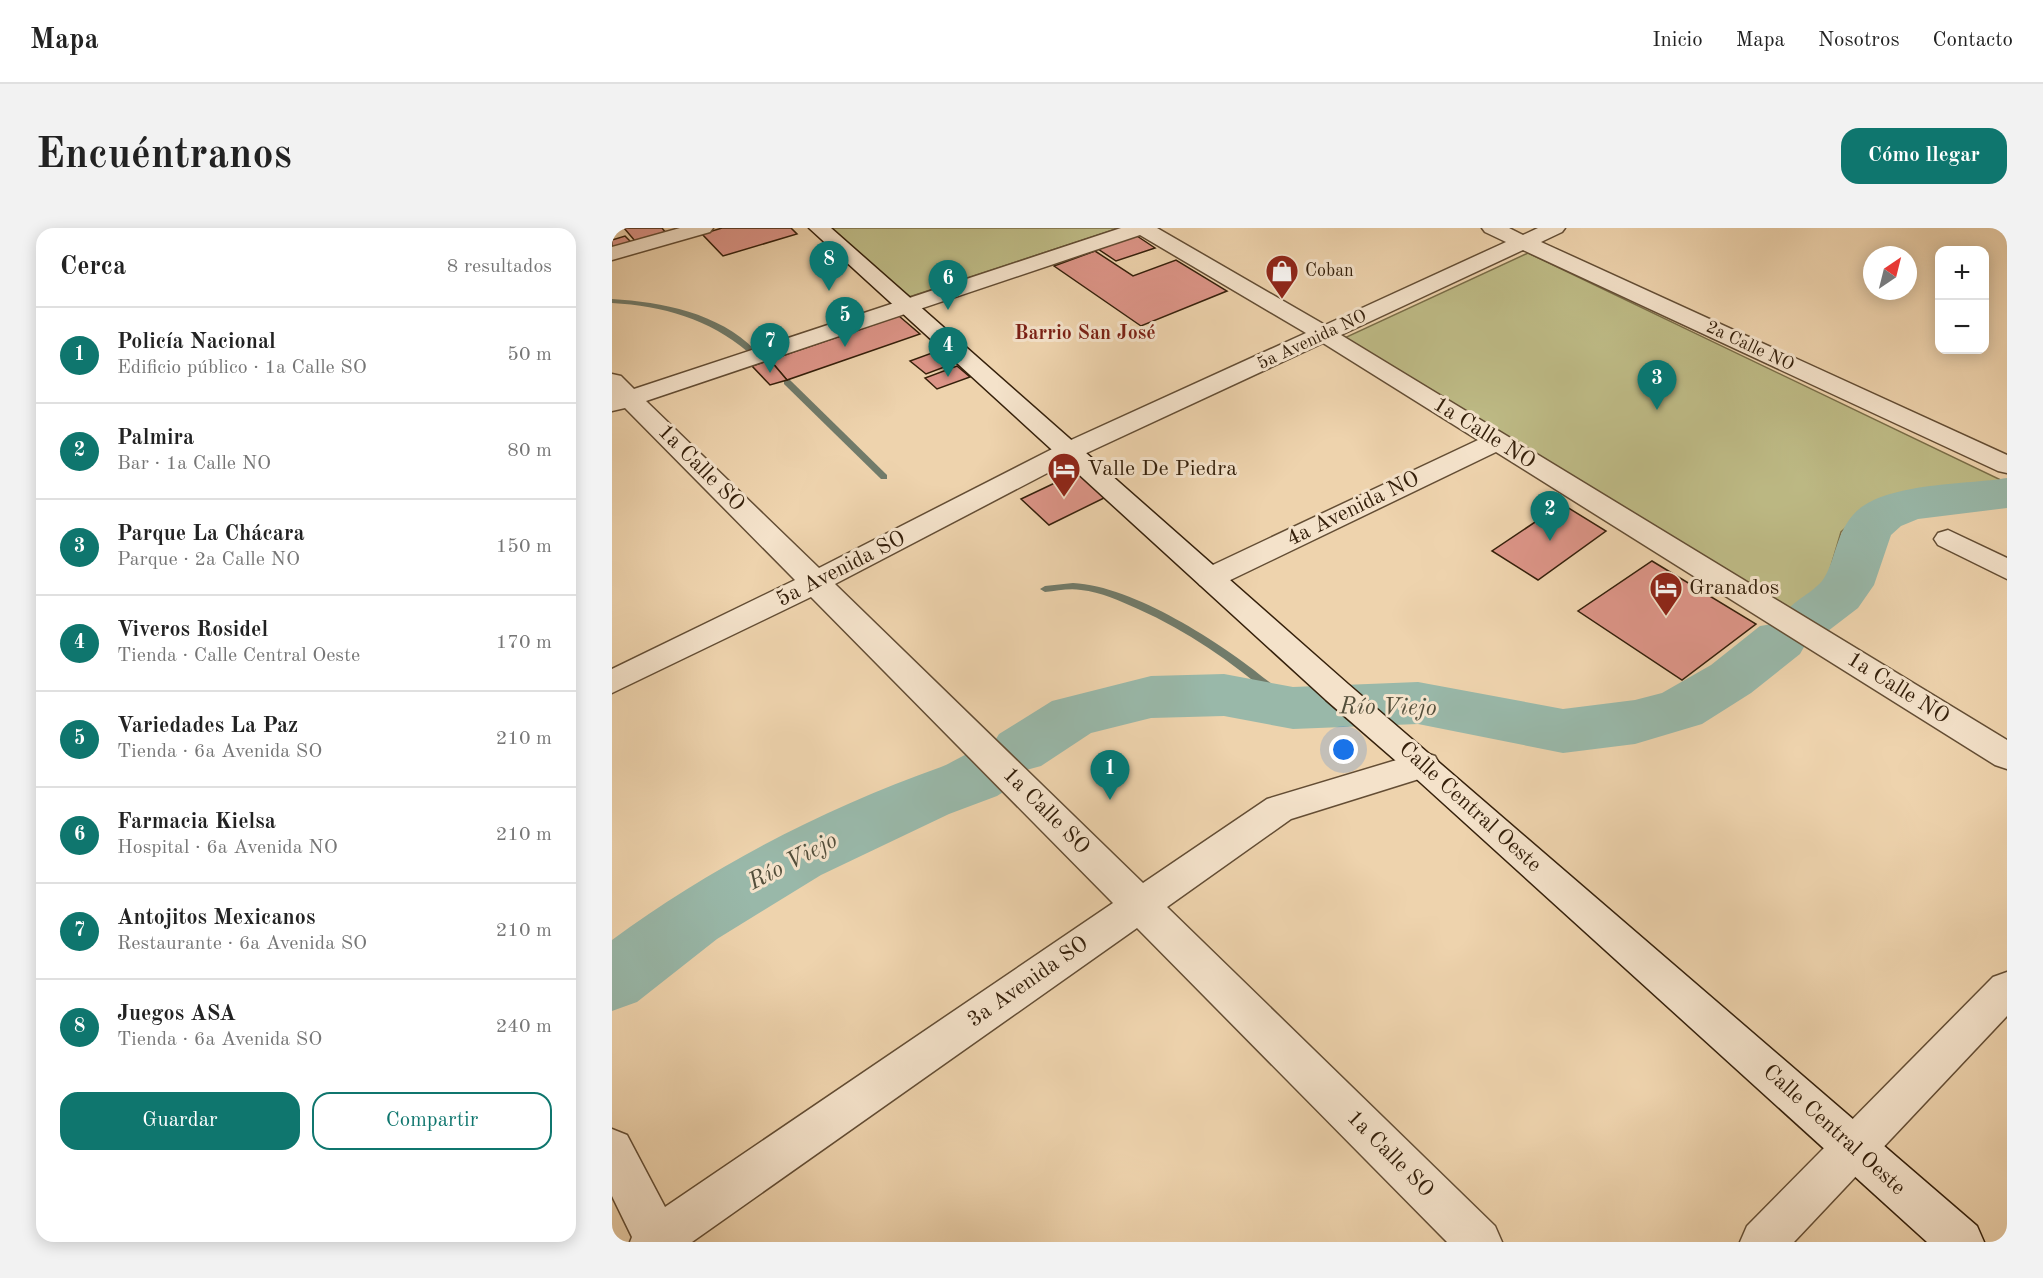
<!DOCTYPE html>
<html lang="es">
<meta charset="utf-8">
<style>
:root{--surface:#fff;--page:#f2f2f2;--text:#222;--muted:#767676;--line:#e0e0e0;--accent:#0f766e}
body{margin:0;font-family:"Old Standard TT",serif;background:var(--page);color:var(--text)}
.controls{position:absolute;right:18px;top:18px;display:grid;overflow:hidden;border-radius:12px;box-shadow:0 3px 15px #0003}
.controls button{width:54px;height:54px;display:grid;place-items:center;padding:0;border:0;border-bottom:2px solid var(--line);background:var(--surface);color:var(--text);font:30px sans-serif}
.compass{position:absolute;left:1251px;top:18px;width:54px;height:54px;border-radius:50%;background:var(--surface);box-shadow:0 3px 15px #0003;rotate:35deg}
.you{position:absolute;left:732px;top:522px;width:21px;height:21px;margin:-15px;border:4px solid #fff;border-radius:50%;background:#1a73e8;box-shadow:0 0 0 9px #1a73e833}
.badge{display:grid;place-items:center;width:39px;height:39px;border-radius:50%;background:var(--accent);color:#fff;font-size:20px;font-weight:700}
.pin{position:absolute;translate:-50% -50px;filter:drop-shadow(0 2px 3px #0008)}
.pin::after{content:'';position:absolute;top:32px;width:21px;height:18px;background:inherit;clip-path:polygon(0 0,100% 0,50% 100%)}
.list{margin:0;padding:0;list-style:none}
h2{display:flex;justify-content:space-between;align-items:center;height:78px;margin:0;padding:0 24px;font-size:26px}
h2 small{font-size:20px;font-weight:400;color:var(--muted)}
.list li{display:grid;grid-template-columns:39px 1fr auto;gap:18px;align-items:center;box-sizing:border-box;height:96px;padding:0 24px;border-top:2px solid var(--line)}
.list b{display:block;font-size:22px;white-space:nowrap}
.list p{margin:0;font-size:20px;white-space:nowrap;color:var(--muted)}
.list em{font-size:20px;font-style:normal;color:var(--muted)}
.actions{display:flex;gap:12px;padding:18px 24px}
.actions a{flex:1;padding:14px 0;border:2px solid var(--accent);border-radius:18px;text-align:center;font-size:21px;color:var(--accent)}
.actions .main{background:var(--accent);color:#fff}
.map{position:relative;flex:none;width:1395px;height:1014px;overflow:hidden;border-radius:18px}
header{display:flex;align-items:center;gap:36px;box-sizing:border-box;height:84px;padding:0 30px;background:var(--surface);border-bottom:2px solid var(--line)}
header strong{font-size:28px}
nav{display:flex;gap:33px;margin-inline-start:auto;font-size:21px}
.intro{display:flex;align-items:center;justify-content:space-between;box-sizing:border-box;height:144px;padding:0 36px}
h1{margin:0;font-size:42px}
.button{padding:15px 27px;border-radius:18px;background:var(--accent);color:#fff;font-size:21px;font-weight:700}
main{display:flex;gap:36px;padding:0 36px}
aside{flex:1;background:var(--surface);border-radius:18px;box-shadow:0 3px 15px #0003}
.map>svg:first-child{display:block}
.green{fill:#bebb86;stroke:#7a6e48;stroke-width:1.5}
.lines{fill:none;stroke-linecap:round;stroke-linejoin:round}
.stream{fill:#717b6a;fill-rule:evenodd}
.river{fill:#99b8a9;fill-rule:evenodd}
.building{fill:#dd9588;stroke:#35200b;stroke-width:1.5}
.street-casing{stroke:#634d34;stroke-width:3}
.secondary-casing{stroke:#35200b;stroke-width:3}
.street{fill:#f4e2ca;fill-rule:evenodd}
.secondary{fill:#f4e2ca;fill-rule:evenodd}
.labels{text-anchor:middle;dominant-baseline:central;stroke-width:6;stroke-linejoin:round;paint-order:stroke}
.far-poi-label{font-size:18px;fill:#35200b;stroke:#f4e2ca;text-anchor:start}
.far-street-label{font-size:18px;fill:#35200b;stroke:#f4e2ca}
.far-neighbourhood-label{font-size:20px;font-weight:bold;fill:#7a1f14;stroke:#f4e2ca}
.street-label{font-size:22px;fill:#35200b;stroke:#f4e2ca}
.poi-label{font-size:22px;fill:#35200b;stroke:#f4e2ca;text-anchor:start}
.water-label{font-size:24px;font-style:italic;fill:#534e3a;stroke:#f4e2ca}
</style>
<header>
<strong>Mapa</strong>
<nav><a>Inicio</a><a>Mapa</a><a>Nosotros</a><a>Contacto</a></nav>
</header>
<div class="intro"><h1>Encuéntranos</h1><a class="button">Cómo llegar</a></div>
<main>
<aside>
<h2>Cerca<small>8 resultados</small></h2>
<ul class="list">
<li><span class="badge">1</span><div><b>Policía Nacional</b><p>Edificio público · 1a Calle SO</p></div><em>50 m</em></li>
<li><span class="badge">2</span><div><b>Palmira</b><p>Bar · 1a Calle NO</p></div><em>80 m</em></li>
<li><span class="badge">3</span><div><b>Parque La Chácara</b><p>Parque · 2a Calle NO</p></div><em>150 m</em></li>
<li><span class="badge">4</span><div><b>Viveros Rosidel</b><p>Tienda · Calle Central Oeste</p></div><em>170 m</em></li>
<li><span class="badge">5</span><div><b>Variedades La Paz</b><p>Tienda · 6a Avenida SO</p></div><em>210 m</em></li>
<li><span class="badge">6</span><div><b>Farmacia Kielsa</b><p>Hospital · 6a Avenida NO</p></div><em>210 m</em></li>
<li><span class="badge">7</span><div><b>Antojitos Mexicanos</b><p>Restaurante · 6a Avenida SO</p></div><em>210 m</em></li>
<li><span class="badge">8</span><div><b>Juegos ASA</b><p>Tienda · 6a Avenida SO</p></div><em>240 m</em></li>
</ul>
<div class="actions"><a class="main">Guardar</a><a>Compartir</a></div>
</aside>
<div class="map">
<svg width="1395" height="1014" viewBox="0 0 1395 1014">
<rect width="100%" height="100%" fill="#eed3ad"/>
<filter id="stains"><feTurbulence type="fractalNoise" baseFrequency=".00333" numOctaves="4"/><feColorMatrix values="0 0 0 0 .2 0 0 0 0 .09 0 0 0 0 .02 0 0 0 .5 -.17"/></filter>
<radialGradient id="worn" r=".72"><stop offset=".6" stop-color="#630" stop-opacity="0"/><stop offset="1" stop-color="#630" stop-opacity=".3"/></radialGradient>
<g class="green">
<polygon points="217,0 507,0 294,70"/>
<polygon points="916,25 1391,253 1309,262 1255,281 1229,304 1214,355 1179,381 728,112"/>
</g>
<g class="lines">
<g class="stream">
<path d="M0 71C50 74 107 85 143 122L136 124C97 91 51 78 0 75Z"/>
<polygon points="172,152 178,152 275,247 275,251 269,251 172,156"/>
<path d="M461 355C522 358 609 415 656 453 666 461 678 469 686 480L681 484 677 483C631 442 582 406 526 381 508 373 489 364 469 362 457 360 445 363 433 364L428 361 433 358Z"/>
</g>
<path class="river" d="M1395 250V280L1306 291 1289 298 1279 307 1262 357 1246 380 1216 403 1193 408 1196 412 1188 426 1139 465 1090 496 1023 516 951 525 806 496 681 501 612 488 539 490 479 505 429 538 407 544 399 559 385 568 337 586 209 647 105 711 25 774 0 783V712C101 638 211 581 329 539 345 533 361 519 379 519L387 506 440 473 539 448 612 446 681 459 806 454 951 481 1023 472 1050 465 1099 437 1148 398 1172 394 1170 390C1181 371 1197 368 1210 353 1223 336 1223 307 1241 287 1269 254 1354 257 1395 250Z"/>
</g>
<g class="building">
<polygon points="12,0 50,0 54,5 23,13"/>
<polygon points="110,0 179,0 185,6 111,28 90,6"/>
<polygon points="13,8 20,15 2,20 0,18 0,12"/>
<polygon points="525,8 543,20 504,33 486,21"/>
<polygon points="483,23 521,48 564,32 615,63 529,98 442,38"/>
<polygon points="287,88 308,106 175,152 158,132"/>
<polygon points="328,122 343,135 314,146 298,133"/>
<polygon points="158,132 175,152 158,157 140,138"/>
<polygon points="345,138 358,149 325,161 313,150"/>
<polygon points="466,244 494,269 437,297 409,271"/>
<polygon points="950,276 994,303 926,352 880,323"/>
<polygon points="1040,333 1144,396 1070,452 966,383"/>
</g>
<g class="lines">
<g class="street-casing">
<g id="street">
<polygon points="68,0 101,0 98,4 0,32 0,19"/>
<path d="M509 0H545L713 97 894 14 873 4 870 0H897L911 7 926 0H953L950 4 929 14 1395 227V245L1386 243 911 22 729 107 1395 512V541L1383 537 884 224 608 357 598 360 588 357 583 350 588 343 866 212 711 115 466 229 223 356 531 655 655 571 811 524 823 528 828 537 823 546 679 591 555 679 883 998 890 1014H835L525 700 80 1014H18L20 1009 0 968V901L15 907 53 979 501 675 199 369 0 465V441L183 352 13 180 0 183V146L9 148 22 161ZM528 7 694 105 448 217 207 340 34 173Z"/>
<polygon points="1336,302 1395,330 1395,351 1326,317 1322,311 1326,305"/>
<polygon points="1395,744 1395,788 1182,1014 1128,1014 1135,998 1381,749"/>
</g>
</g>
<g class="secondary-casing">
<polygon id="secondary" points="197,0 219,0 736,456 1365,998 1372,1014 1315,1014 799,546 714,472"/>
</g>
<use href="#street" class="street"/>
<use href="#secondary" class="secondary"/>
</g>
<defs>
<g id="shop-pin" transform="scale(1.725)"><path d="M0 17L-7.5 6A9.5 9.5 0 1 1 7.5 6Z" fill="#8f2418" stroke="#f4e2ca"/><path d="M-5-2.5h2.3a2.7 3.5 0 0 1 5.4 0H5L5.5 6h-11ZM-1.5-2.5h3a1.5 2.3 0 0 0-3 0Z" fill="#fff"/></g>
<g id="hotel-pin" transform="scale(1.725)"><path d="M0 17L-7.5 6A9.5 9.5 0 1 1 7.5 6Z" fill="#8f2418" stroke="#f4e2ca"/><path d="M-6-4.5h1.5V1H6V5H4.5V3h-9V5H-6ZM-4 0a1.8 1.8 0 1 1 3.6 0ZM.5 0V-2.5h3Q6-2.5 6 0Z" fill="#fff"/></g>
</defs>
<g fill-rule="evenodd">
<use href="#shop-pin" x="670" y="43"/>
<use href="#hotel-pin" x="452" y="241"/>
<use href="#hotel-pin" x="1054" y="360"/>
</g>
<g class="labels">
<g class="far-poi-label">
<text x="693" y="43">Coban</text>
</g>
<g class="far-street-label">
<text transform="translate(700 112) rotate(-25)">5a Avenida NO</text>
<text transform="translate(1138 118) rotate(25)">2a Calle NO</text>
</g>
<g class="far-neighbourhood-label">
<text x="473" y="106">Barrio San José</text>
</g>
<g class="street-label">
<text transform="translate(872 205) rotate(32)">1a Calle NO</text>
<text transform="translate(89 240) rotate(45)">1a Calle SO</text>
<text transform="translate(741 281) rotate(-26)">4a Avenida NO</text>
<text transform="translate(229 341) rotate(-27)">5a Avenida SO</text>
<text transform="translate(1286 460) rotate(32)">1a Calle NO</text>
<text transform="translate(858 579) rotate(42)">Calle Central Oeste</text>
<text transform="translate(434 583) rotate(45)">1a Calle SO</text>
<text transform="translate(416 754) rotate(-35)">3a Avenida SO</text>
<text transform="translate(1222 902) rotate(42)">Calle Central Oeste</text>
<text transform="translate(778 926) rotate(45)">1a Calle SO</text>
</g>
<g class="poi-label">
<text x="475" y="241">Valle De Piedra</text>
<text x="1077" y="360">Granados</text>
</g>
<g class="water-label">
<text transform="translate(776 480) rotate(1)">Río Viejo</text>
<text transform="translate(181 634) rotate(-28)">Río Viejo</text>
</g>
</g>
<rect width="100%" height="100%" filter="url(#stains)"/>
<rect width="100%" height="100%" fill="url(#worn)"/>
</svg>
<div class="controls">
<button>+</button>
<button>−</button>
</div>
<svg class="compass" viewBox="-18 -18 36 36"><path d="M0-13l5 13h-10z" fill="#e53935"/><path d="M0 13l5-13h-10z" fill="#767676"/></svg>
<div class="you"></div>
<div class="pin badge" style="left:498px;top:572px">1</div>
<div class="pin badge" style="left:938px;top:313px">2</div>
<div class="pin badge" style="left:1045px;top:182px">3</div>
<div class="pin badge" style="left:336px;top:149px">4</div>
<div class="pin badge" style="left:233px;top:119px">5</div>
<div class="pin badge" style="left:336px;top:82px">6</div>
<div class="pin badge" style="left:158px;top:145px">7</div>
<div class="pin badge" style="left:217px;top:63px">8</div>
</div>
</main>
